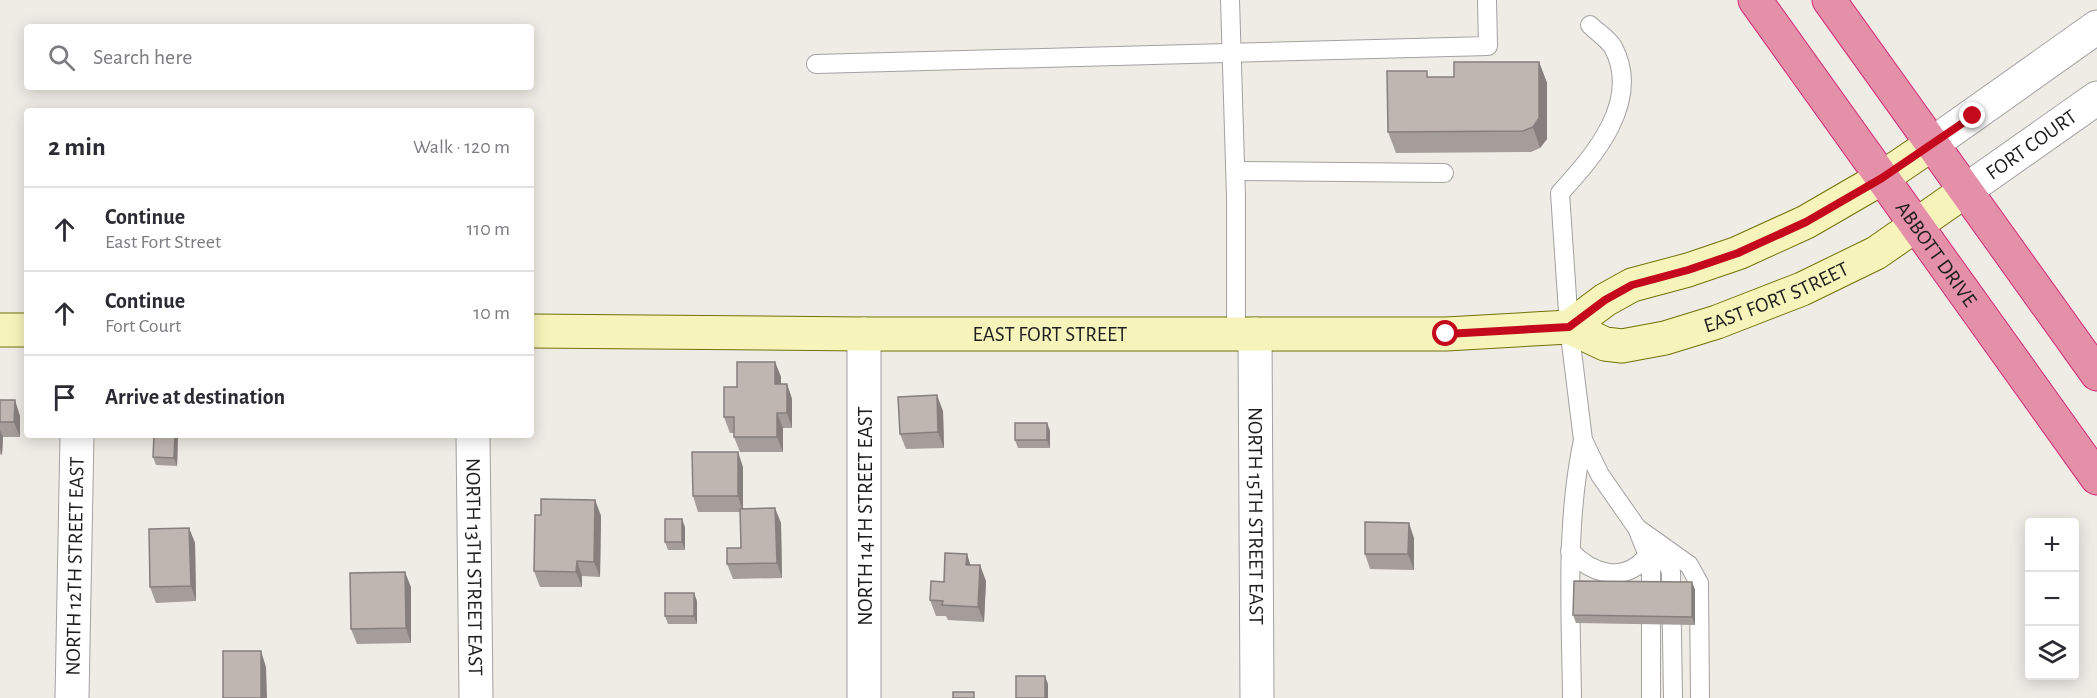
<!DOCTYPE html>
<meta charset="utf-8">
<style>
:root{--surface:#fff;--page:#f7f7f7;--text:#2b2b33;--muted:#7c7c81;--line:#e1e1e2}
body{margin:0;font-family:"Alegreya Sans",sans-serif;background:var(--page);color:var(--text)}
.controls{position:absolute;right:18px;bottom:18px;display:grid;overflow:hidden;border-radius:6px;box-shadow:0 3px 15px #0003}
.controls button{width:54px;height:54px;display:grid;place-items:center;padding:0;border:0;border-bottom:2px solid var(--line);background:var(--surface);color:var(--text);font:30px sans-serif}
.stop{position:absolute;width:18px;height:18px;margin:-14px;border:4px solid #c4091c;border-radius:50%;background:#fff}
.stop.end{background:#c4091c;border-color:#fff;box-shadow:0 2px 6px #0008}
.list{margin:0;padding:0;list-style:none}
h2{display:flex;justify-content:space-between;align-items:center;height:78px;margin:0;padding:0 24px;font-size:26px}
h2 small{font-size:20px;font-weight:400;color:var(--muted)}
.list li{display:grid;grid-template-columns:39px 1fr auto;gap:18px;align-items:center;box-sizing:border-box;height:84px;padding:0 24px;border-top:2px solid var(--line)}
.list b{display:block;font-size:22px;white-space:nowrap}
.list p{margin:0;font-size:20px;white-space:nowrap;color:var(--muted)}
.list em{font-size:20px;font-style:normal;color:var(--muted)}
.icon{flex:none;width:33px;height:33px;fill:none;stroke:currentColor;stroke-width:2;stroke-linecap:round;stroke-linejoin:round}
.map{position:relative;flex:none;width:2097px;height:698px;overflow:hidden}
.search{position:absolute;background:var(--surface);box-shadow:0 3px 15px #0003;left:24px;top:24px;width:510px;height:66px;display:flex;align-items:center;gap:15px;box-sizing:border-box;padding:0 21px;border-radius:6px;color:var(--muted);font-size:22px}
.panel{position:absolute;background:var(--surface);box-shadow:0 3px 15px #0003;left:24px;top:108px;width:510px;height:330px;border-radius:6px}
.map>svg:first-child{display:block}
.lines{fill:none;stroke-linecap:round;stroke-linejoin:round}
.lane-casing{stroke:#a2a2a2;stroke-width:20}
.street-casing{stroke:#a2a2a2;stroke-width:35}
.secondary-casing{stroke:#717209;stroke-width:35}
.highway-casing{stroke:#d32c77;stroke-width:35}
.lane{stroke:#fff;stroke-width:18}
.street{stroke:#fff;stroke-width:33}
.secondary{stroke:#f7f4bb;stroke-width:33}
.highway{stroke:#e390a8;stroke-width:33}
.wall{fill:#a49d99}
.shaded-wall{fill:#867f7d}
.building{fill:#bfb6b2;stroke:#867f7d;stroke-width:1.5}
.route{stroke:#c4091c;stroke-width:8}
.labels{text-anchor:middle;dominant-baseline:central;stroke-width:6;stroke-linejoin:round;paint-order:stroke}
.street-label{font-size:21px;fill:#1e1e1e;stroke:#fff}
</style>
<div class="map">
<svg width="2097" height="698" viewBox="0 0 2097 698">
<rect width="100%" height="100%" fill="#efebe5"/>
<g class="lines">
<g class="lane-casing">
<g id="lane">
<polyline points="1230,0 1236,197 1236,334"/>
<path d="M1590 25C1597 32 1608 39 1613 47 1642 101 1594 156 1560 193L1569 327 1583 440 1600 475 1637 528 1651 563V698"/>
<polyline points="816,64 1488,46 1487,0"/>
<polyline points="1236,171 1444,173"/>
<polyline points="1637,528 1689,565 1699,583 1700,698"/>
<polyline points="1659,544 1671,572 1673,698"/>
<path d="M1570 551C1593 575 1625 584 1648 555"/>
<path d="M1572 698C1571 612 1565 525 1583 440"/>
</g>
</g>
<g class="street-casing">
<g id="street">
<polyline points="1932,144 2097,27"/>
<path id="s1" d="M1965 191 2097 98"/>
<polyline points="864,334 864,698"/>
<path id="s2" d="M1255 334 1257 698"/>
<path id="s3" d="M473 435 476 698"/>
<path id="s4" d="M72 698 77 435"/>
</g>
</g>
<g class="secondary-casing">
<g id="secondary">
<path id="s5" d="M1569 327 1605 344 1622 346 1665 338 1717 322 1802 289 1876 253 1965 191"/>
<polyline points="0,330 27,330"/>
<path id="s6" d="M531 331 864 334H1446L1569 327 1605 300 1632 285 1688 270 1738 253 1806 222 1882 178 1932 144"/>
</g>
</g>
<g class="highway-casing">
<g id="highway">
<path id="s7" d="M1755 0 2097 478"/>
<polyline points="1829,0 2097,374"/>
</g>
</g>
<use href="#lane" class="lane"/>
<use href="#street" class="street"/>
<use href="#secondary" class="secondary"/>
<use href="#highway" class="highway"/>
</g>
<g class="wall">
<polygon points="1539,62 1547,83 1547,139 1540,148 1531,152 1396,153 1388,132 1429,77 1454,77"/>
<polygon points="775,362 781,377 781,384 787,384 792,399 792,428 783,428 783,452 740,452 734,437 734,433 730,433 724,417 737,387"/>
<polygon points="0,399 20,416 20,437 3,437 2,455 0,454"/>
<polygon points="943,411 944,448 906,449 900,434"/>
<polygon points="1047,423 1050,431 1050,448 1018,448 1015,440"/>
<polygon points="154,435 178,435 177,466 156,465 153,457"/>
<polygon points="743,467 743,509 781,523 782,578 733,579 727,564 741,548 740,512 698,512 693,496"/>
<polygon points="595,500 601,516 600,577 582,576 582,587 540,587 534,571 541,515"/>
<polygon points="685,527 685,550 668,550 665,542"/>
<polygon points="189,528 195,543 196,601 156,603 150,587"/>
<polygon points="1414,538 1414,570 1370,569 1365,554"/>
<polygon points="967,554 970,565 986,581 984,622 948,620 946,616 936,616 930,600 944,582"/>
<polygon points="1692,582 1695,590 1695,625 1576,623 1573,615"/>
<polygon points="411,587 411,643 357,644 351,629"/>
<polygon points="697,601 697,624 668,624 665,616"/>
</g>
<g class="shaded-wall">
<polygon points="1539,62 1547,83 1547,139 1540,148 1533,127"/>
<polygon points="775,362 781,377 781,400 775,384"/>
<polygon points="787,384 792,399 792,428 787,413"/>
<polygon points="937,395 943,411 944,448 938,432"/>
<polygon points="15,400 20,416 20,437 14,422"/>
<polygon points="777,413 783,428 783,452 777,437"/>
<polygon points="1047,423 1050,431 1050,448 1047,440"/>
<polygon points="0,430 3,437 2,455 0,448"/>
<polygon points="175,435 178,435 177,466 174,458"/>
<polygon points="738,452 743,467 743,512 738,496"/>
<polygon points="595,500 601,516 600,577 594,562"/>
<polygon points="775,508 781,523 782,578 777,563"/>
<polygon points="682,519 685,527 685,550 682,542"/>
<polygon points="1409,523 1414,538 1414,570 1408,554"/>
<polygon points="189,528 195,543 196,601 191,586"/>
<polygon points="967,554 972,570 966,565"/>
<polygon points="577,561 582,576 582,587 576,572"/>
<polygon points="980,565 986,581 984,622 978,607"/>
<polygon points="405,572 411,587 411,643 406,628"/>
<polygon points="1692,582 1695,590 1695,625 1692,617"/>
<polygon points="694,593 697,601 697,624 694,616"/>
<polygon points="261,651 266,667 267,698 261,698"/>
<polygon points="1045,676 1048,684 1048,698 1045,698"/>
</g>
<g class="building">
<polygon points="1454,62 1539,62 1539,118 1533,127 1523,131 1388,132 1387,71 1427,71 1427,77 1454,77"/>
<polygon points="737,362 775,362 775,384 787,384 787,413 777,413 777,437 734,437 734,417 724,417 724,387 737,387"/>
<polygon points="937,395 938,432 900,434 898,397"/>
<polygon points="0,400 15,400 14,422 0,422"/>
<rect x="1015" y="423" width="32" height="17"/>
<polygon points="154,435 175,435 174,458 153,457"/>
<polygon points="692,452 738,452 738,496 693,496"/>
<polygon points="541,499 595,500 594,562 577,561 576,572 534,571 535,515 541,515"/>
<polygon points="775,508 777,563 727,564 727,548 741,548 740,509"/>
<rect x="665" y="519" width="17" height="23"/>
<polygon points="1365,522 1409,523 1408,554 1365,554"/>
<polygon points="189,528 191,586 150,587 149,529"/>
<polygon points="945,553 967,554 966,565 980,565 978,607 942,605 943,601 930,600 931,581 944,582"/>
<polygon points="405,572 406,628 351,629 350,573"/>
<polygon points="1574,581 1692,582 1692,617 1573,615"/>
<rect x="665" y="593" width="29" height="23"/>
<rect x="223" y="651" width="38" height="47"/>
<rect x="1016" y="676" width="29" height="22"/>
<rect x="953" y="692" width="21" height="6"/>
</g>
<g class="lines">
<polyline class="route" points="1446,334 1569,327 1605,300 1632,285 1688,270 1738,253 1806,222 1882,178 1973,116"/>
</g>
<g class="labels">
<g class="street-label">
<text stroke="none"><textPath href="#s1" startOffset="81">FORT COURT</textPath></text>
<text stroke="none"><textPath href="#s7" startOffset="312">ABBOTT DRIVE</textPath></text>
<text stroke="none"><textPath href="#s5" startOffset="219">EAST FORT STREET</textPath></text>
<text stroke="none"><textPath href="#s6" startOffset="519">EAST FORT STREET</textPath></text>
<text transform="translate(865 516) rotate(-90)">NORTH 14TH STREET EAST</text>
<text stroke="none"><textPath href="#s2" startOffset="182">NORTH 15TH STREET EAST</textPath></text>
<text stroke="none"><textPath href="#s4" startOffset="132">NORTH 12TH STREET EAST</textPath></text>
<text stroke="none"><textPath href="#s3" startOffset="132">NORTH 13TH STREET EAST</textPath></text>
</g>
</g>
</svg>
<div class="controls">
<button>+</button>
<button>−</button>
<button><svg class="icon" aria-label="layers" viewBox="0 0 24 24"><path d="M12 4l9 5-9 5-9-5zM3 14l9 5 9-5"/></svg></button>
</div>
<div class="stop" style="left:1446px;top:334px"></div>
<div class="stop end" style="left:1973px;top:116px"></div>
<div class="search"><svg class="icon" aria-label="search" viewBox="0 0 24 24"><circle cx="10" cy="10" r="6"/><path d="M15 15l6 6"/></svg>Search here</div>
<section class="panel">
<h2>2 min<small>Walk · 120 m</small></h2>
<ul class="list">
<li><svg class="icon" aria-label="ahead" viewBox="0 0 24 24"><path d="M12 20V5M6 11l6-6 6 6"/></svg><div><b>Continue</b><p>East Fort Street</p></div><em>110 m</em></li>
<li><svg class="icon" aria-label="ahead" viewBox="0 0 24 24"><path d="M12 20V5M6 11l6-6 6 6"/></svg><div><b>Continue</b><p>Fort Court</p></div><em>10 m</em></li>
<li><svg class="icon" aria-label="arrive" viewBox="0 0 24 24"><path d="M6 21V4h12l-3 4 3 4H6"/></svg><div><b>Arrive at destination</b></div></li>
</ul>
</section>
</div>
